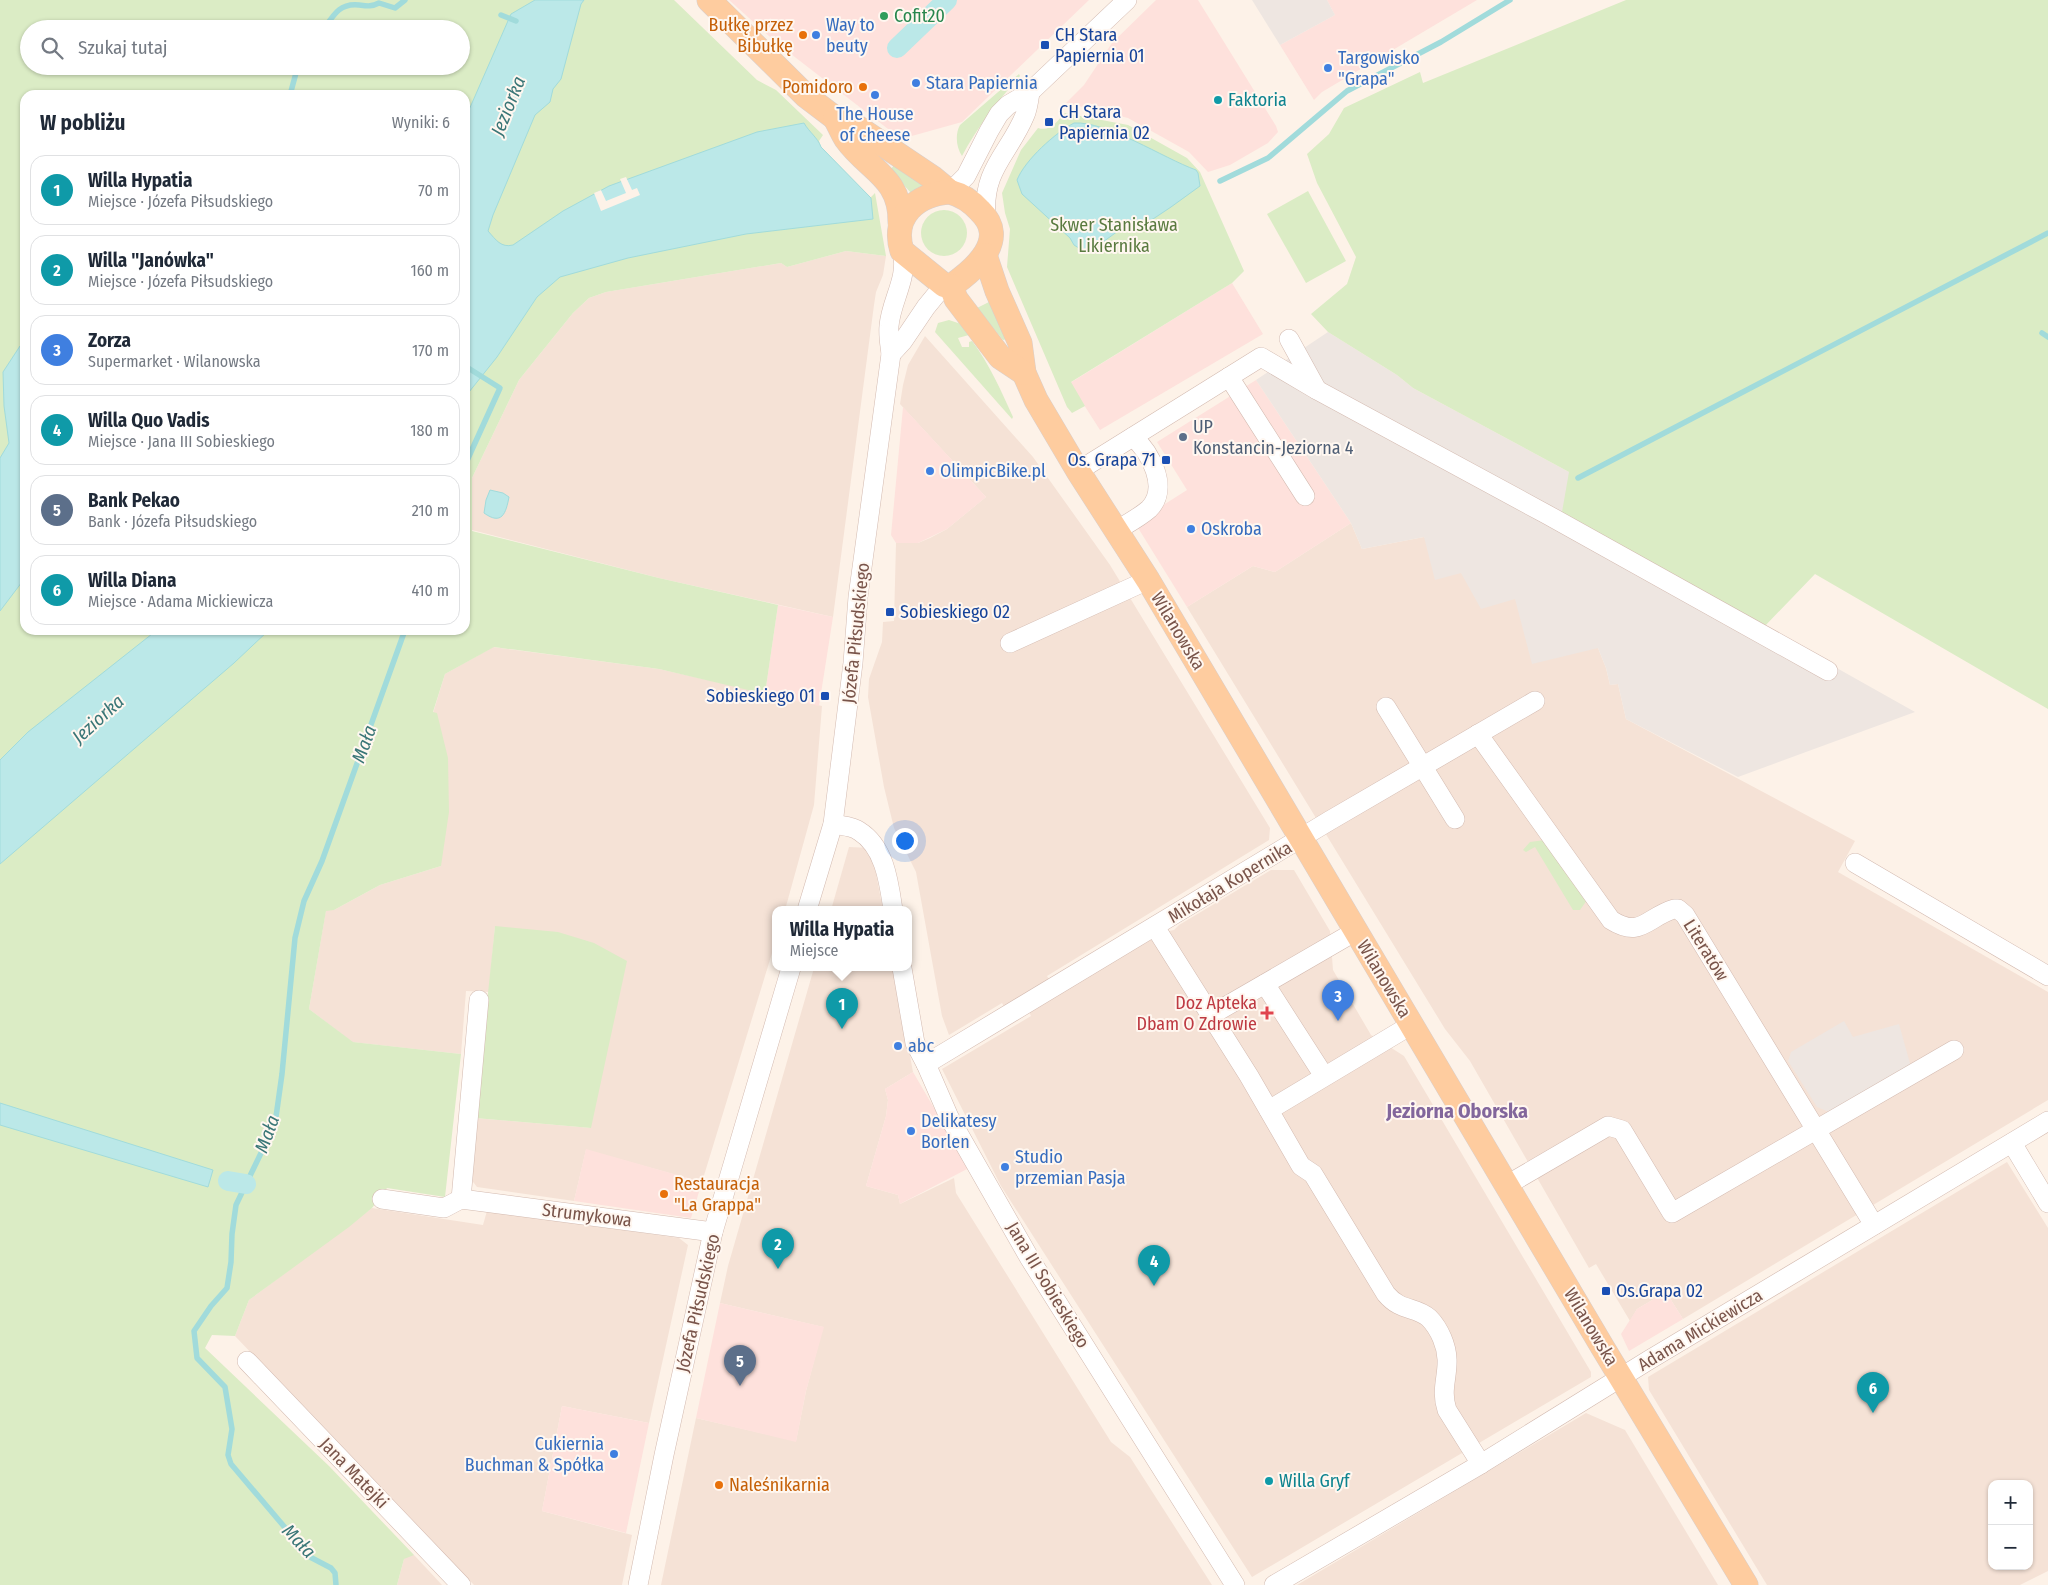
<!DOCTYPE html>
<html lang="pl">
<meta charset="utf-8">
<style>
:root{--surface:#fff;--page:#f2f2f3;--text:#1f2937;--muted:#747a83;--line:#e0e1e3;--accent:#0f766e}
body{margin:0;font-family:"Fira Sans Condensed",sans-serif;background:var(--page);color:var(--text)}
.controls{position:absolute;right:15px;bottom:15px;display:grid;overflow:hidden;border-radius:10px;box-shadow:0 1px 4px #0004}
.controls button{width:45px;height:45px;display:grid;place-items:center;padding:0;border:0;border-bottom:1px solid var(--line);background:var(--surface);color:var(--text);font:25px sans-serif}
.you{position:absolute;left:904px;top:840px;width:18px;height:18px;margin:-12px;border:4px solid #fff;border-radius:50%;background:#1a73e8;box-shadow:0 0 0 8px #1a73e833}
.badge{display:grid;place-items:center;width:32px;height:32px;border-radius:50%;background:var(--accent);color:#fff;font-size:16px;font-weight:700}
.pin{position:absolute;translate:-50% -41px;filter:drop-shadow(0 1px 2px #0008)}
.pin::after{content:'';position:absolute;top:26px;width:18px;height:15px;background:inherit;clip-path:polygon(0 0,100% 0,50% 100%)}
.popup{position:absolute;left:772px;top:906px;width:140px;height:65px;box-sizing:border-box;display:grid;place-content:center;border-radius:10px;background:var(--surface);filter:drop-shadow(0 1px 4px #0005);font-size:16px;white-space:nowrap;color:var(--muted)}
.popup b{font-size:19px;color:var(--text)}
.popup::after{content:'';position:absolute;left:50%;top:100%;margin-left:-10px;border:10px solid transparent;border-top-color:var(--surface)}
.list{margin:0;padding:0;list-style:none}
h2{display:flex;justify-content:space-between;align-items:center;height:65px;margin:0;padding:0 20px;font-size:21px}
h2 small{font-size:16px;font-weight:400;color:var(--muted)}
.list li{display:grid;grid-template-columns:32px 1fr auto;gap:15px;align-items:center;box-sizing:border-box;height:70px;margin:0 10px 10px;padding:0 10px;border:1px solid var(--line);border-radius:15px}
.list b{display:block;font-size:19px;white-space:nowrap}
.list p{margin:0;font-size:16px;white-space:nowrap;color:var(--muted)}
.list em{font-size:16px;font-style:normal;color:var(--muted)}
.icon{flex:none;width:28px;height:28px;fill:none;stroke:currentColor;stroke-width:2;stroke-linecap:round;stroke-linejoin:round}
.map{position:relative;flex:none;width:2048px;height:1585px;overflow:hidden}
.search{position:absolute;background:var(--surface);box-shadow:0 1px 4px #0004;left:20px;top:20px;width:450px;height:55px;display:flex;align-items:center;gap:12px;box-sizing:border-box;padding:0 18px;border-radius:28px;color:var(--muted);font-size:19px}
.panel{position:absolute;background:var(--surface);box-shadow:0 1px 4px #0004;left:20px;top:90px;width:450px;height:545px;border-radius:15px}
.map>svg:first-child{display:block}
.residential{fill:#f5e2d6;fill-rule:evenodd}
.commercial{fill:#fee1dc}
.industrial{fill:#eee6e1}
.green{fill:#dbecc5;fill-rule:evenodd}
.water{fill:#bbe8e8;stroke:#a1dbdb}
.pier{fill:#fdf2e8}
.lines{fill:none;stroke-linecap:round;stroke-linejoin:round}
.stream{stroke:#a1dbdb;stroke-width:5.5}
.canal{stroke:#bbe8e8;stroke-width:20}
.minor-casing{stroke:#d3bab0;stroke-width:20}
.major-casing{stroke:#d9cfcc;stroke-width:25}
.minor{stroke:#fff;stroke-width:19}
.major{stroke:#fecc9f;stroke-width:24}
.leisure-dot{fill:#2e9e5b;stroke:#fff7f0;stroke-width:2}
.food-dot{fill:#e8710a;stroke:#fff7f0;stroke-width:2}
.shop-dot{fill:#3f7fe0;stroke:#fff7f0;stroke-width:2}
.transit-dot{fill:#1a4fb4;stroke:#fff7f0;stroke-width:2}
.culture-dot{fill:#0f9aa8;stroke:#fff7f0;stroke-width:2}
.service-dot{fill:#5c6f8a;stroke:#fff7f0;stroke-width:2}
.health-dot{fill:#e0444e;stroke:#fff7f0;stroke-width:2}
.labels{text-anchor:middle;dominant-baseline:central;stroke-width:4;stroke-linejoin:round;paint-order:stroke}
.leisure-label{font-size:18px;fill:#27864d;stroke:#fff7f0;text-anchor:start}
.food-label{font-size:18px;fill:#c56008;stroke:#fff7f0;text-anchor:end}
.shop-label{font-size:18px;fill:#366cbe;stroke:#fff7f0;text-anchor:start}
.transit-label{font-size:18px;fill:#164399;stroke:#fff7f0;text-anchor:start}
.culture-label{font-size:18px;fill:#0d838f;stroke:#fff7f0;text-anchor:start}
.park-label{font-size:18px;fill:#597a3f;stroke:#fff7f0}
.service-label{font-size:18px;fill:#4e5e75;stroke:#fff7f0;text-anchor:start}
.street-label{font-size:18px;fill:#79544a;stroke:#fff7f0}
.health-label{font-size:18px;fill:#be3a42;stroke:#fff7f0;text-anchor:end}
.water-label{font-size:19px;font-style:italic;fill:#3a7677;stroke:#fff7f0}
.quarter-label{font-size:20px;font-weight:bold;fill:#82669c;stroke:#fff7f0}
</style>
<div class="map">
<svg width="2048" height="1585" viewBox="0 0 2048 1585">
<rect width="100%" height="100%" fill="#fdf2e8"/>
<g class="residential">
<polygon points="846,251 886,256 883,275 876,292 874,305 833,617 659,578 472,530 472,478 519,380 573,313 589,298 606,292 781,263 787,267"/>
<polygon points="925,336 1033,457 1110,565 1270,828 1269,840 1047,976 1050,981 1005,1008 1002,1003 949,1035 942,1016 916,872 894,828 884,787 868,697 869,679 882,642 883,622 894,621 896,543 918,543 930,538 947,529 986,497 900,404 903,385 908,365"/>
<polygon points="1351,523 1362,549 1424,537 1461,573 1515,598 1598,648 1606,668 1610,685 1618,684 1626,719 1855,841 1838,872 2048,992 2048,1100 1683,1319 1666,1292 1637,1309 1630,1321 1596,1264 1589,1268 1470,1061 1445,1029 1187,607 1253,566 1275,572"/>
<polygon points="493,647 659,669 822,706 814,805 785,910 776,910 776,940 702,1182 586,1150 574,1201 477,1187 470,1178 475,1118 591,1128 495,926 489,992 466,991 461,1054 352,1042 309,1009 326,910 334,910 380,885 441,866 433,713 445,674"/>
<polygon points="849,847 871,848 883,910 831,910"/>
<polygon points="1271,870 1294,870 1330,931 1333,970 1371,1035 1404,1056 1591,1372 1591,1377 1252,1577 1001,1186 942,1069 1031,1016 1029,1012 1154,934 1174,930 1179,925"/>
<polygon points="814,968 894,968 913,1072 885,1089 888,1100 886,1116 866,1186 898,1195 900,1204 954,1178 956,1193 1111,1442 1130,1457 1212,1585 661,1585 696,1418 796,1441 806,1391 823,1327 720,1303 728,1266"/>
<path d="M2007 1162 2048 1228V1571L2020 1585H1767L1649 1390 1648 1377ZM1992 1484H2029V1566H1992Z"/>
<polygon points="372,1208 483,1225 487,1211 679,1238 688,1245 649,1423 562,1406 542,1511 632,1535 622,1585 474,1585 235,1336 249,1300"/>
<polygon points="1586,1413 1625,1430 1718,1585 1297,1585"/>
<polygon points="410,1555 414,1555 442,1585 397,1585 404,1559"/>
</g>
<g class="commercial">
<polygon points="729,0 1089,0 962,122 901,139 778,44"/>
<polygon points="1156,0 1198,0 1276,126 1278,132 1268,143 1230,165 1208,172 1189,152 1128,118 1066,103 1084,85 1112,43"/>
<polygon points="1327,0 1477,0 1322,92 1314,100 1280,45 1335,15"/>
<polygon points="1232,283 1263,334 1100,430 1070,383"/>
<polygon points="1256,380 1351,523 1275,572 1253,566 1187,607 1135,523 1187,490 1157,442"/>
<polygon points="903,407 986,497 947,529 918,543 896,543 891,535"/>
<polygon points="778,605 833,617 819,706 765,694"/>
<polygon points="913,1072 969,1168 900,1204 898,1195 866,1186 886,1116 888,1100 885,1089"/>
<polygon points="586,1149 702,1182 691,1218 574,1201"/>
<polygon points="1666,1292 1683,1319 1629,1351 1621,1334 1637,1309"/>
<polygon points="720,1303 824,1327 806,1391 796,1442 696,1418"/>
<polygon points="562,1406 649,1423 626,1533 542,1511"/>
</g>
<g class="industrial">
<polygon points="1252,0 1327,0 1335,15 1280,45"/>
<polygon points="1328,332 1397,375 1413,388 1569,472 1764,627 1915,712 1738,777 1626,719 1618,684 1610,685 1606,668 1598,648 1532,664 1515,599 1481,609 1461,573 1435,580 1424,537 1362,549 1351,523 1256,380"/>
<polygon points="1844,1021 1853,1037 1899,1024 1911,1067 1829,1112 1817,1107 1788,1061 1791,1052"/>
</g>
<g class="green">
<path d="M0 0H674L757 80 776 90 823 135 819 141 821 147 870 198 875 193 886 256 846 251 787 267 781 263 606 292 589 298 573 313 519 380 472 478V531L659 578 778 605 765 694 659 669 494 647 445 674 433 712 437 713 448 758 449 812 441 866 380 885 334 910 326 911 309 1009 353 1042 461 1054 445 1197 387 1188 372 1208 349 1227 249 1300 235 1336 212 1335 205 1348 329 1466 414 1555 404 1559 397 1585H0ZM29 29H461V66H29ZM25 95H465V630H25Z"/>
<polygon points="1626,0 2048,0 2048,709 1815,574 1764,627 1562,512 1569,472 1413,388 1397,375 1328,332 1311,314 1347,284 1356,257 1317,183 1307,154 1329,134 1344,108 1420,72 1423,83"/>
<path d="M1019 74 1020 76C998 101 978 126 962 156 956 147 955 134 960 125Z"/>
<path d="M1065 113 1128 125 1187 158 1200 172 1244 271 1232 283 1071 382 1085 406 1072 413 1067 407 1007 267 1010 229 1005 213 1002 193 1021 150 1038 128C1051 132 1057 121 1065 113Z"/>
<polygon points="896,163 927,186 912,194 890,170"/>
<polygon points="1308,191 1346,261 1306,283 1267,214"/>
<circle cx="944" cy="233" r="23"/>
<polygon points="991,301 1007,339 1003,340 977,308"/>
<path d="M949 320 961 324 969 335 958 338 962 347H969V342L972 341C990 365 1001 391 1013 417L1012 419 935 332 938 323Z"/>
<polygon points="1545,840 1587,900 1580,910 1573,910 1535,847 1526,852 1523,850 1530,842"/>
<polygon points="495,926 558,932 594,943 627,961 591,1128 475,1118"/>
</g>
<g class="water">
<path d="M535 0H584L581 4 561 79 553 89 550 102 535 115 493 215 488 231C496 240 501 248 513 245L563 211 609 186 757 132 804 123C809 132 818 138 821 147L871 198 873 219 746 234 628 258 560 277 537 297 497 357 465 397V119L511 14Z"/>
<path d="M1074 123C1107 121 1163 158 1196 170L1198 173 1200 186 1171 207 1153 219 1118 231 1092 250H1082L1074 245 1070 238 1022 194 1017 180C1025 160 1055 133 1074 123Z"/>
<polygon points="25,344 25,578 0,611 0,458 9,443 4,406 3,372 20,346"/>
<path d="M490 490 503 493 509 497C506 513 502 526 484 513L486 500Z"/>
<polygon points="157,630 269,630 234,663 0,864 0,760 28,732"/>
<polygon points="0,1103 213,1170 208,1187 0,1125"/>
</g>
<polygon class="pier" points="626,177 632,190 637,188 640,195 601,211 594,193 601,190 606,201 626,193 620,179"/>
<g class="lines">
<g class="stream">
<polyline points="501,15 516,21"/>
<path d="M324 29C334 14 340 3 359 5 367 6 371 7 379 3L395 8 405 0"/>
<polyline points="290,95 296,73 300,66"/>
<polyline points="1220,181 1268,158 1347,91 1441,42 1510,0"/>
<polyline points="2042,333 2048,337"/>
<polyline points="465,366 500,388 465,465"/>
<polyline points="1578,478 2048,233"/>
<polyline points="336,1585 335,1573 331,1568 310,1557 231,1464 228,1455 232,1429 225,1387 197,1358 194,1331 211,1306 227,1288 231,1262 232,1234 236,1205 275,1124 282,1074 295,938 304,901 322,861 405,630"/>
</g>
<g class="canal">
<polyline points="897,48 947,0"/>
<polyline points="228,1181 246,1184"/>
</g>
<g class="minor-casing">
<g id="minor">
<polyline points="950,192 966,176 989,131 999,114 1008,105 1030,92 1127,0"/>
<path d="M986 217C982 169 1009 154 1025 115 1028 108 1029 99 1030 92"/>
<polyline points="1289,339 1317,390"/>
<polyline points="891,354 903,341 926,307 944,285"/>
<polyline points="1229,377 1305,496"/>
<polyline points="1078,471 1261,357 1317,390 1546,514 1828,671"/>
<path d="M1117 530C1127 524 1140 517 1149 509 1170 488 1150 452 1133 437"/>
<polyline points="1010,643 1148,580"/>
<polyline points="1386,707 1455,819"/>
<path d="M1478 734 1611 920C1641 939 1647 917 1674 909H1678L1685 915 1874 1225"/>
<path d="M833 824C841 826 852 826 859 831 885 847 889 883 893 910"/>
<polyline points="1855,863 2048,976"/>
<path d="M807 910 833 824 853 663 858 597 891 354C890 345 888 336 889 326 891 300 909 278 902 251"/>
<path d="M1155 927 1249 1076 1301 1166 1313 1174 1386 1294C1401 1312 1415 1306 1429 1318 1434 1323 1439 1331 1442 1338 1455 1368 1438 1384 1447 1410L1481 1464"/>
<polyline points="902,968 915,1043 926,1064 949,1117 1030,1259 1235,1585"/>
<polyline points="1265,984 1324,1076"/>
<polyline points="1211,1015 1356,931"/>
<polyline points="926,1064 1329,821 1535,701"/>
<polyline points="1269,1110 1411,1025"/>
<polyline points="2012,1143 2048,1203"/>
<polyline points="1507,1185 1608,1126 1622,1130 1672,1213 1954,1050"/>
<polyline points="382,1199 444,1208 461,1199 713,1232"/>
<polyline points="461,1199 479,1000"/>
<polyline points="247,1361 461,1585"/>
<polyline points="638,1585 664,1455 713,1232 791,968"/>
<polyline points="1274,1585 1481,1464 1649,1360 2048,1121"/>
</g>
</g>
<g class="major-casing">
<g id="major">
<polyline points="709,0 806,96 835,118 857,127 933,178 950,192"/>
<path d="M835 118C839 125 842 133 846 139 868 170 901 177 900 222"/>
<path d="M950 192C962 195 972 202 980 211 1010 240 974 270 951 286L944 285 902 251C891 216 917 194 950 192Z"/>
<polyline points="985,255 997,291 1020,343 1024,373 1036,400 1078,471 1148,580 1603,1348 1746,1585"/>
<polyline points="951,286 956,299 1000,357 1024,373"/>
</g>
</g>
<use href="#minor" class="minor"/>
<use href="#major" class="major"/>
</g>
<circle class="leisure-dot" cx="884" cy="16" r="5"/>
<g class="food-dot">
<circle cx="803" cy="35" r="5"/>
<circle cx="863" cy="87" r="5"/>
<circle cx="664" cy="1194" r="5"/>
<circle cx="719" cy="1485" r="5"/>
</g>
<g class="shop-dot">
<circle cx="816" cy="35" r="5"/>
<circle cx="1328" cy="68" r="5"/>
<circle cx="916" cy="83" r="5"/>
<circle cx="875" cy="95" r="5"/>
<circle cx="930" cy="471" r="5"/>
<circle cx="1191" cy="529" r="5"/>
<circle cx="898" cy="1046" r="5"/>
<circle cx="911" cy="1131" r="5"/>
<circle cx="1005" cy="1167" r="5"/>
<circle cx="614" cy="1454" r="5"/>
</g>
<g class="transit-dot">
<rect x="1040" y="40" width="10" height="10" rx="2.5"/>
<rect x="1044" y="117" width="10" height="10" rx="2.5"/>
<rect x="1161" y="455" width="10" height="10" rx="2.5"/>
<rect x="885" y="607" width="10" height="10" rx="2.5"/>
<rect x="820" y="691" width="10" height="10" rx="2.5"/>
<rect x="1601" y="1286" width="10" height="10" rx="2.5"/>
</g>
<g class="culture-dot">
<circle cx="1218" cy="100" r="5"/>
<circle cx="1269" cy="1481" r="5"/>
</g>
<circle class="service-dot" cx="1183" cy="437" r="5"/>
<path class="health-dot" d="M1264.5 1005.5h5v5h5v5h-5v5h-5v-5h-5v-5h5z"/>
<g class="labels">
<g class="leisure-label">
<text x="894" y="16">Cofit20</text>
</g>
<g class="food-label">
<text x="793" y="25">Bułkę przez<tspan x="793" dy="21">Bibułkę</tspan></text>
<text x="853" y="87">Pomidoro</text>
<text x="674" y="1184" text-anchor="start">Restauracja<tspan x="674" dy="21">"La Grappa"</tspan></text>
<text x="729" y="1485" text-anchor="start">Naleśnikarnia</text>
</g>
<g class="shop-label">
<text x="826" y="25">Way to<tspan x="826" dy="21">beuty</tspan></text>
<text x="1338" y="58">Targowisko<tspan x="1338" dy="21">"Grapa"</tspan></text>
<text x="926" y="83">Stara Papiernia</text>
<text x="875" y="114" text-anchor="middle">The House<tspan x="875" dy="21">of cheese</tspan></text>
<text x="940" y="471">OlimpicBike.pl</text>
<text x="1201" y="529">Oskroba</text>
<text x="908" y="1046">abc</text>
<text x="921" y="1121">Delikatesy<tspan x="921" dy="21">Borlen</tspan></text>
<text x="1015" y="1157">Studio<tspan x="1015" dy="21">przemian Pasja</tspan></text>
<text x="604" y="1444" text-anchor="end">Cukiernia<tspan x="604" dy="21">Buchman &amp; Spółka</tspan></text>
</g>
<g class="transit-label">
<text x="1055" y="35">CH Stara<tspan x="1055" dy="21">Papiernia 01</tspan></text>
<text x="1059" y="112">CH Stara<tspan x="1059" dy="21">Papiernia 02</tspan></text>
<text x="1156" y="460" text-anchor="end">Os. Grapa 71</text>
<text x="900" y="612">Sobieskiego 02</text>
<text x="815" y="696" text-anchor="end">Sobieskiego 01</text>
<text x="1616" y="1291">Os.Grapa 02</text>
</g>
<g class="culture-label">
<text x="1228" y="100">Faktoria</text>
<text x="1279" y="1481">Willa Gryf</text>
</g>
<g class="park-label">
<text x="1114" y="225">Skwer Stanisława<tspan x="1114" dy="21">Likiernika</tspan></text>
</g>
<g class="service-label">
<text x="1193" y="427">UP<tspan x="1193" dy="21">Konstancin-Jeziorna 4</tspan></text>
</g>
<g class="street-label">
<text transform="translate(1178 631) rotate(59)">Wilanowska</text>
<text transform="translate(856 633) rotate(-84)">Józefa Piłsudskiego</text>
<text transform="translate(1230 882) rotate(-31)">Mikołaja Kopernika</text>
<text transform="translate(1706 950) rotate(58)">Literatów</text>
<text transform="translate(1384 979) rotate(59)">Wilanowska</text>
<text transform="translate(587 1215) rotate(7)">Strumykowa</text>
<text transform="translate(1048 1285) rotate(59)">Jana III Sobieskiego</text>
<text transform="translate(698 1303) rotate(-77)">Józefa Piłsudskiego</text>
<text transform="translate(1591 1327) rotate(59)">Wilanowska</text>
<text transform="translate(1700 1330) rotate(-31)">Adama Mickiewicza</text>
<text transform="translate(354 1473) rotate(46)">Jana Matejki</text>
</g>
<g class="health-label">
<text x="1257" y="1003">Doz Apteka<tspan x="1257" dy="21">Dbam O Zdrowie</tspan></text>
</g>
<g class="water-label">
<text transform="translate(508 106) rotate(-68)">Jeziorka</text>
<text transform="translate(98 719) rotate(-42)">Jeziorka</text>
<text transform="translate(364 744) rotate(-70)">Mała</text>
<text transform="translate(267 1134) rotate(-70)">Mała</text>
<text transform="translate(299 1541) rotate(46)">Mała</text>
</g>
<g class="quarter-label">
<text x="1457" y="1111">Jeziorna Oborska</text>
</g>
</g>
</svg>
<div class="controls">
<button>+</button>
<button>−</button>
</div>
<div class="you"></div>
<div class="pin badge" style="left:842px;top:1029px;background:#0f9aa8">1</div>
<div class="popup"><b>Willa Hypatia</b>Miejsce</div>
<div class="pin badge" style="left:778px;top:1269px;background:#0f9aa8">2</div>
<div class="pin badge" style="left:1338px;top:1021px;background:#3f7fe0">3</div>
<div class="pin badge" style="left:1154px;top:1286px;background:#0f9aa8">4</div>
<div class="pin badge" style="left:740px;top:1386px;background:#5c6f8a">5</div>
<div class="pin badge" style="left:1873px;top:1413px;background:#0f9aa8">6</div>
<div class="search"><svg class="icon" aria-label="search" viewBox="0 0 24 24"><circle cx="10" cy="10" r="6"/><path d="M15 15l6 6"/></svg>Szukaj tutaj</div>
<section class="panel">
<h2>W pobliżu<small>Wyniki: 6</small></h2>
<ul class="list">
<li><span class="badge" style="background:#0f9aa8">1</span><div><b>Willa Hypatia</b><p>Miejsce · Józefa Piłsudskiego</p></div><em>70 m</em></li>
<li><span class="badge" style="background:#0f9aa8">2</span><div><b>Willa &quot;Janówka&quot;</b><p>Miejsce · Józefa Piłsudskiego</p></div><em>160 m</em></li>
<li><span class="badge" style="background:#3f7fe0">3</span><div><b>Zorza</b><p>Supermarket · Wilanowska</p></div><em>170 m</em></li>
<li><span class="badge" style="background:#0f9aa8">4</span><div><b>Willa Quo Vadis</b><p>Miejsce · Jana III Sobieskiego</p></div><em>180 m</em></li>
<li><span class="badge" style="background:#5c6f8a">5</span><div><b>Bank Pekao</b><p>Bank · Józefa Piłsudskiego</p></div><em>210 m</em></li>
<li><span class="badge" style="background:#0f9aa8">6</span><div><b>Willa Diana</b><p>Miejsce · Adama Mickiewicza</p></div><em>410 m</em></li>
</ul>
</section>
</div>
